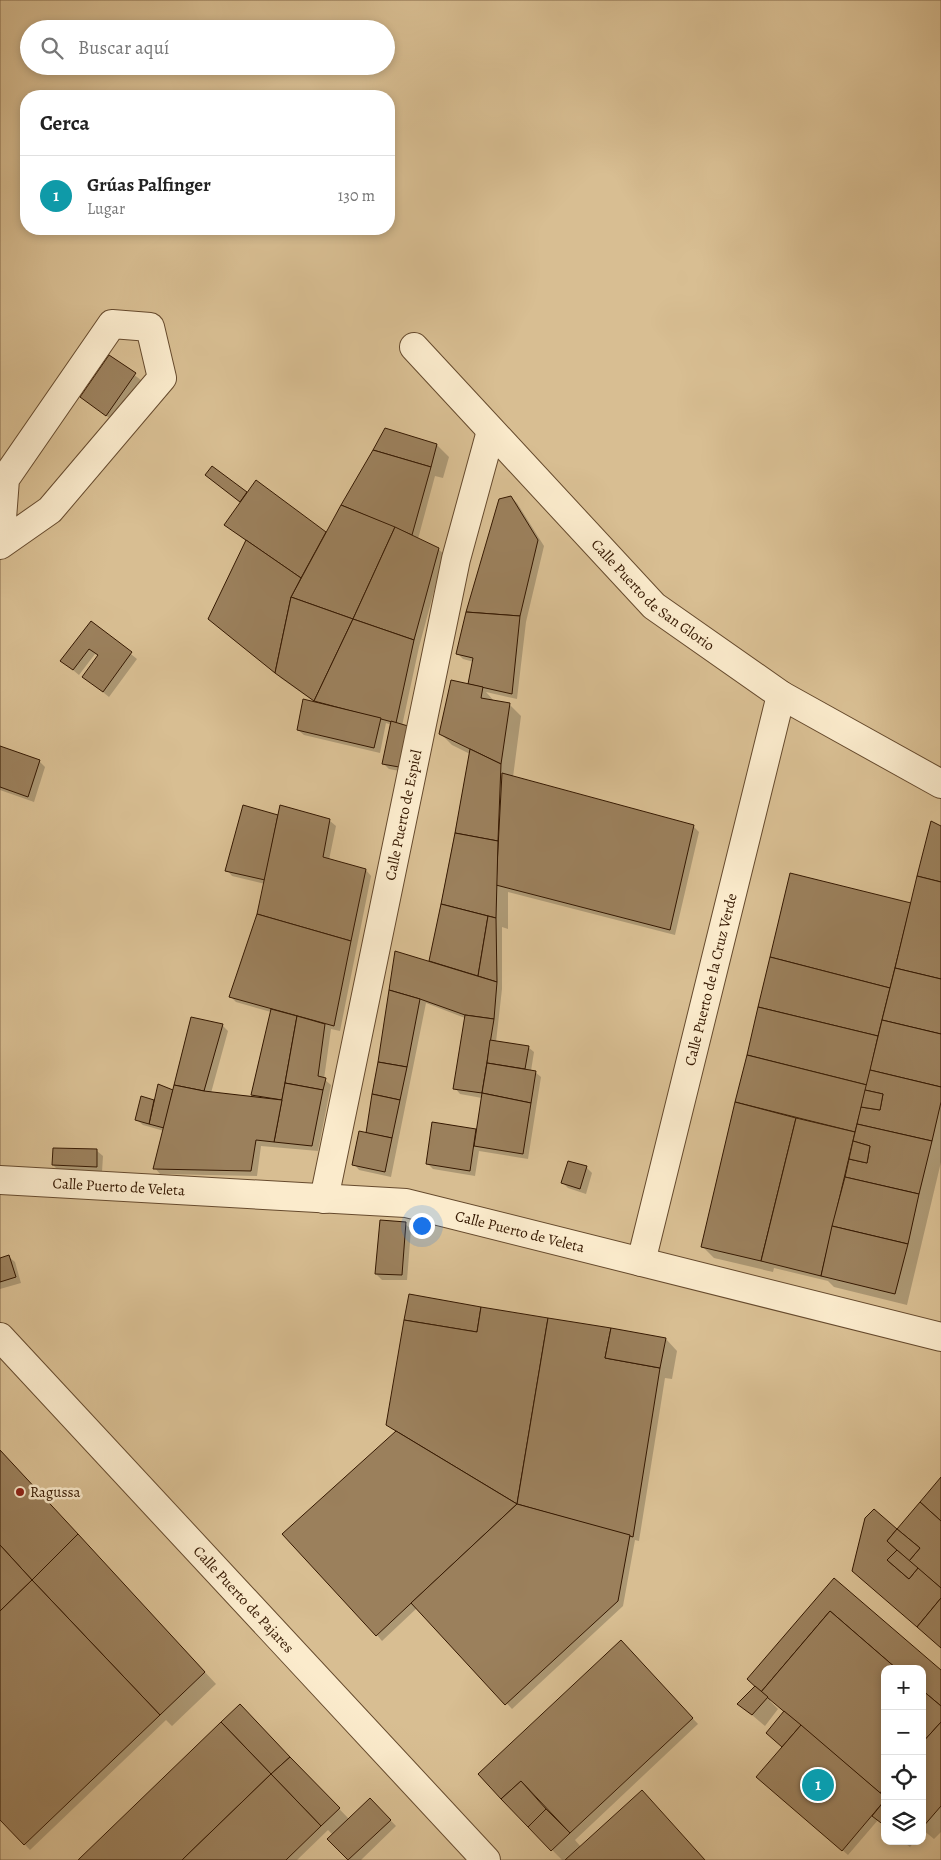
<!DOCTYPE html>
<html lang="es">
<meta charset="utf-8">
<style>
:root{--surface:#fff;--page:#f2f2f2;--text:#222;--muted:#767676;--line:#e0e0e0;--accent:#b45309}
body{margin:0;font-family:Alegreya,serif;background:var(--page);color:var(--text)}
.controls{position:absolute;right:15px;bottom:15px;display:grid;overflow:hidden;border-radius:10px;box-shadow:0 2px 8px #0003}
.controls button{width:45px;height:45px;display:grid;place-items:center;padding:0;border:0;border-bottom:1px solid var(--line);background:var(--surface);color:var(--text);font:25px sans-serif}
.you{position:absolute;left:421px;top:1225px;width:18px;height:18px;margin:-12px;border:4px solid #fff;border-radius:50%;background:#1a73e8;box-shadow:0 0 0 8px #1a73e833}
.badge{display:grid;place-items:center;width:32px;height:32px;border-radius:50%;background:var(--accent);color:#fff;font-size:16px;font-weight:700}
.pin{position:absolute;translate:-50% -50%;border:2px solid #fff;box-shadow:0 1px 5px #0006}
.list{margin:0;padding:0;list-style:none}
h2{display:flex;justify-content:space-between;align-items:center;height:65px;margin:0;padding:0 20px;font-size:21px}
h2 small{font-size:16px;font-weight:400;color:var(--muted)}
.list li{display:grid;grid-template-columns:32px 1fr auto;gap:15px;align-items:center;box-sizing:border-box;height:80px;padding:0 20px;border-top:1px solid var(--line)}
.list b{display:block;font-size:19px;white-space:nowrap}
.list p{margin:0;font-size:16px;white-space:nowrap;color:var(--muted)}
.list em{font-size:16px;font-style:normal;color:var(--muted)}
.icon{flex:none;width:28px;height:28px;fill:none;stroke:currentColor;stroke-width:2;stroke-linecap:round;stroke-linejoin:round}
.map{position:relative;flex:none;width:941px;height:1860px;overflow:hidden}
.search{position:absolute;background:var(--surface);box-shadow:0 2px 8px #0003;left:20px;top:20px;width:375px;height:55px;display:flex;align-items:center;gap:12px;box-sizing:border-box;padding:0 18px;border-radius:28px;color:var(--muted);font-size:19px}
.panel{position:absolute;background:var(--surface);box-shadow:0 2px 8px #0003;left:20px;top:90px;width:375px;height:145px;border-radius:20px}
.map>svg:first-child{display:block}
.green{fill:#d8be92;stroke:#866b4a;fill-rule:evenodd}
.shadow{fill:#0003}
.building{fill:#9b805c;stroke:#351801}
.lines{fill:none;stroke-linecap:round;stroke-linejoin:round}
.minor-casing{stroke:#664a2d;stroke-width:30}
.minor{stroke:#fbebcc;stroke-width:28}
.poi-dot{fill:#8f2418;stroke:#fbebcc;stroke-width:2}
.labels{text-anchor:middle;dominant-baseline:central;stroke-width:5;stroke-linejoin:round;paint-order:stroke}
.street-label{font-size:15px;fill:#351801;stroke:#fbebcc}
.poi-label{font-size:15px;fill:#351801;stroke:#fbebcc;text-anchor:start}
</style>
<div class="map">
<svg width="941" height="1860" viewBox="0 0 941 1860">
<rect width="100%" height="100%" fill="#f9e0b0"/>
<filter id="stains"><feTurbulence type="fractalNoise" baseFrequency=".004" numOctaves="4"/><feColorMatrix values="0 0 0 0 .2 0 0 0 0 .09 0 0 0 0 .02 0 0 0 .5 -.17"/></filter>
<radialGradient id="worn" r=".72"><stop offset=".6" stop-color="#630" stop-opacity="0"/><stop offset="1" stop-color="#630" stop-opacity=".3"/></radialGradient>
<path class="green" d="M0 0H941V1860H0ZM29 29H386V66H29ZM26 96H389V229H26ZM885 1669H922V1841H885Z"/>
<g class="shadow">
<polygon points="110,357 141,380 112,420 81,397"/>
<polygon points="385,430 437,445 449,457 443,478 435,476 418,539 438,549 444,554 419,647 402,726 405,772 389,769 383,763 392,725 386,723 380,753 304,735 298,730 316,703 282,679 216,625 246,541 225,524 241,503 206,475 212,467 247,494 256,482 327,534"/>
<polygon points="511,497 517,503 544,546 526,622 517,699 486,692 494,701 509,704 521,716 513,777 693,826 699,832 675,935 508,892 508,929 502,927 502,989 496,1042 528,1047 534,1052 531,1071 535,1072 541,1077 528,1159 479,1151 475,1176 433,1169 427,1163 433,1123 477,1130 482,1098 460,1094 455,1088 465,1018 426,1003 391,1177 359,1170 354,1164 367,1134 396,953 434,964 430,960 470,754 452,745 440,733 469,685 474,662 463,659 458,654"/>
<polygon points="91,622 137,659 109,697 84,677 98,656 95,654 79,675 68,666"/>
<polygon points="0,748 39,761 45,767 34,802 0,790"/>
<polygon points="281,806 330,821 336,826 329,860 366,870 371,876 340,1031 331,1029 324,1079 331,1085 318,1151 261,1146 257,1176 160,1174 155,1168 164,1131 143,1125 137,1120 142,1098 155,1101 174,1091 222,1025 228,1031 211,1093 252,1096 271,1012 236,1002 231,997 258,914 265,884 232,876 227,870 279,816"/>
<polygon points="941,828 941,1162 907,1305 834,1287 828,1281 774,1268 773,1272 714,1258 703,1247 791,874 912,905"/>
<polygon points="97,1151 103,1156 102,1172 59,1171 53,1165"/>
<polygon points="569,1162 587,1168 592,1173 586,1194 568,1188 563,1183"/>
<polygon points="405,1224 411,1229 407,1280 382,1280 376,1274"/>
<polygon points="9,1257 15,1262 21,1283 0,1289 0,1259"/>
<polygon points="666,1339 677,1351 672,1379 665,1378 639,1541 635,1540 623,1606 512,1709 417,1608 382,1641 377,1635 396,1432 387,1424"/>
<polygon points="0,1451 216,1684 172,1726 166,1720 30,1850 0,1818"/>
<polygon points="834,1580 941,1672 941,1832 934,1839 923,1830 922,1831 922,1669 885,1669 885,1827 878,1820 848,1855 764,1782 783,1747 786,1712 771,1699 770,1701 778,1709 765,1726 739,1704 756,1686"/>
<polygon points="621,1642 698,1724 575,1840 581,1847 704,1860 562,1860 504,1801"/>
<polygon points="251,1718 349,1819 370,1799 396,1826 361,1860 350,1860 329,1839 333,1835 328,1830 297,1860 80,1860"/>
<polygon points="902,1841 915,1841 910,1847"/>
</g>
<g class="building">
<polygon points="109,355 136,373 106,416 80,397"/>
<polygon points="385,428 437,444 431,467 373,450"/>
<polygon points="373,450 431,467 412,535 341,505"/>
<polygon points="212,466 247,492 240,502 205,475"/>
<polygon points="256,480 326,532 301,578 224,525"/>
<polygon points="511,496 538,540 520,616 466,612 499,499"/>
<polygon points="341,505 395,527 353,619 291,597"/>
<polygon points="395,527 439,548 414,640 353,619"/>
<polygon points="246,540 301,578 291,597 275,673 208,619"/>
<polygon points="291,597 353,619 314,701 275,673"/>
<polygon points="466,612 520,616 512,694 468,684 473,658 456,654"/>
<polygon points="353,619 414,640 396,723 314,701"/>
<polygon points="91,621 132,652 103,692 82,677 98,655 89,649 73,670 60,661"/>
<polygon points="451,680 483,687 481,698 510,703 501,764 439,734"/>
<polygon points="303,699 381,718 374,748 297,730"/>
<polygon points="391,721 408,726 399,767 382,764"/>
<polygon points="0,746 40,760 28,797 0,787"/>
<polygon points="470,749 501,764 498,841 455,833"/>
<polygon points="502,773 694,825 670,930 496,885"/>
<polygon points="243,805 278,815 265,880 225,871"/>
<polygon points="280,805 330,819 323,857 366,869 351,941 257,914"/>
<polygon points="931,821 941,826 941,882 917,876"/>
<polygon points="455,833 498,841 496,918 441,904"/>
<polygon points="790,873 911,903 890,988 770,957"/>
<polygon points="917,876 941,882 941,979 895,968"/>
<polygon points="441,904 488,916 478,976 429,961"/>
<polygon points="257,914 351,941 334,1026 229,997"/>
<polygon points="488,916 496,918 497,982 478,976"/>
<polygon points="395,951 497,982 494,1019 465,1015 420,999 389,990"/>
<polygon points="770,957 890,988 878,1036 758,1007"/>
<polygon points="895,968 941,979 941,1034 882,1020"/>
<polygon points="389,990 420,999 407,1067 378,1062"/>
<polygon points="758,1007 878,1036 867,1085 747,1055"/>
<polygon points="271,1009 297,1016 282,1100 251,1095"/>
<polygon points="465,1015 494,1019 482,1093 453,1089"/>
<polygon points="297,1016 325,1024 318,1076 326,1078 323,1090 285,1083"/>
<polygon points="191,1017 223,1024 204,1091 174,1085"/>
<polygon points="882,1020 941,1034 941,1087 870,1070"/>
<polygon points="490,1040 529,1046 525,1069 487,1063"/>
<polygon points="747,1055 867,1085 855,1132 735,1102"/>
<polygon points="378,1062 407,1067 400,1100 372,1094"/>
<polygon points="487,1063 536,1071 531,1103 482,1093"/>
<polygon points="870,1070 941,1087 941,1102 932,1141 857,1124 861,1107 880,1110 883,1094 865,1090"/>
<polygon points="285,1083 323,1090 312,1146 274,1142"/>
<polygon points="158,1084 173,1090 164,1128 149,1124"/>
<polygon points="174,1085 204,1091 282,1100 274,1142 256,1140 251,1171 153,1169"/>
<polygon points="865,1090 883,1094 880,1110 861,1107"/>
<polygon points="482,1093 531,1103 523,1154 474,1146"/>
<polygon points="372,1094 400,1100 392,1138 366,1133"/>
<polygon points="141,1096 154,1100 149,1124 135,1120"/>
<polygon points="735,1102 796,1118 761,1261 701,1247"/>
<polygon points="796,1118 855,1132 821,1276 761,1261"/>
<polygon points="432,1122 476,1129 470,1171 426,1164"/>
<polygon points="857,1124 932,1141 919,1194 845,1177 849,1159 867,1163 870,1146 853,1141"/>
<polygon points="359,1131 392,1138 385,1172 352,1165"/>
<polygon points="853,1141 870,1146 867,1163 849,1159"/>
<polygon points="53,1148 97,1149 97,1167 52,1165"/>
<polygon points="568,1161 587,1166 580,1189 561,1183"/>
<polygon points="845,1177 919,1194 908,1244 832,1226"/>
<polygon points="380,1220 406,1222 402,1275 375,1274"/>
<polygon points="832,1226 908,1244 895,1294 821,1276"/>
<polygon points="9,1255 16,1277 0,1282 0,1258"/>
<polygon points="409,1294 481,1307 477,1332 404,1320"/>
<polygon points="481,1307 548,1318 517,1504 386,1425 404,1320 477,1332"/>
<polygon points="548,1318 611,1328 605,1358 660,1368 633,1537 517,1504"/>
<polygon points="611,1328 666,1338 660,1368 605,1358"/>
<polygon points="396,1431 517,1504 376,1636 282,1534"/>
<polygon points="0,1450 78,1534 32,1580 0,1545"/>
<polygon points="941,1477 941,1521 920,1502"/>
<polygon points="920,1502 941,1521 941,1588 909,1561 920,1548 897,1529"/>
<polygon points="517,1504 630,1535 618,1601 505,1705 411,1603"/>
<polygon points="874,1509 897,1529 887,1541 897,1550 887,1560 909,1579 918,1568 941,1588 941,1598 917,1627 852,1571 865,1518"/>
<polygon points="897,1529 920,1548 909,1561 887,1541"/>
<polygon points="78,1534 205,1672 160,1715 32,1580"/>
<polygon points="0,1545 32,1580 0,1611"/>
<polygon points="897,1550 918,1568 909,1579 887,1560"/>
<polygon points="834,1578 941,1670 941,1706 922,1690 922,1669 897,1669 830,1611 761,1692 747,1679"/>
<polygon points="32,1580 160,1715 24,1845 0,1820 0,1611"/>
<polygon points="941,1598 941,1648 917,1627"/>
<polygon points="830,1611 897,1669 885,1669 885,1787 880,1793 761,1692"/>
<polygon points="621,1640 693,1718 570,1833 521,1781 501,1799 478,1774"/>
<polygon points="755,1686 768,1697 752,1715 737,1704"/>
<polygon points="922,1690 941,1706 941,1722 922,1743"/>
<polygon points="240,1704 290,1757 271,1774 221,1722"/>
<polygon points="784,1711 801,1725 782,1747 766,1733"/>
<polygon points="221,1722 271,1774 182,1860 78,1860"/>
<polygon points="941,1722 941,1806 922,1828 922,1743"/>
<polygon points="801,1725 885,1797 885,1800 842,1851 756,1777"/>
<polygon points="290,1757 340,1808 321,1826 271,1774"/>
<polygon points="271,1774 321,1826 286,1860 182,1860"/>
<polygon points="521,1781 546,1809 528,1827 501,1799"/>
<polygon points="642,1790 705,1860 565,1860"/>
<polygon points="370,1798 391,1820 348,1860 327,1839"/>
<polygon points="885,1800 885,1826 872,1816"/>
<polygon points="546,1809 570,1833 551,1851 528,1827"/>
</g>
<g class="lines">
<g class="minor-casing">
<g id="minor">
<polygon points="112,324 150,327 162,378 50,510 0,545 5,479"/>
<path id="s1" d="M414 347 654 606 781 695 941 784"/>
<path id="s2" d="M0 1180 406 1203 941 1337"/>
<path id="s3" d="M324 1199 456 559 491 431"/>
<path id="s4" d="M641 1262 781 695"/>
<path id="s5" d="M0 1337 486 1860"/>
</g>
</g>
<use href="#minor" class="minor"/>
</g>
<circle class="poi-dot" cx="20" cy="1492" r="5"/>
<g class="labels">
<g class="street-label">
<text stroke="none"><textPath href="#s1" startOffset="345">Calle Puerto de San Glorio</textPath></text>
<text stroke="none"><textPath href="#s3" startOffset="392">Calle Puerto de Espiel</textPath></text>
<text stroke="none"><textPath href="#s4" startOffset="291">Calle Puerto de la Cruz Verde</textPath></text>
<text stroke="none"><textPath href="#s2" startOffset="119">Calle Puerto de Veleta</textPath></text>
<text stroke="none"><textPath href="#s2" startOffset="524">Calle Puerto de Veleta</textPath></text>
<text stroke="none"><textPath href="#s5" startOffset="358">Calle Puerto de Pajares</textPath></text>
</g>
<g class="poi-label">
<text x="30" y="1492">Ragussa</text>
</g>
</g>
<rect width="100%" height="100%" filter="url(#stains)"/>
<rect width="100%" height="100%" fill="url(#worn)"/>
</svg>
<div class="controls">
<button>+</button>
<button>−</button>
<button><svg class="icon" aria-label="locate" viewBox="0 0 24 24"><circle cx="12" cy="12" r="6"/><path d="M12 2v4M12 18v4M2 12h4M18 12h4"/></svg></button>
<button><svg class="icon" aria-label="layers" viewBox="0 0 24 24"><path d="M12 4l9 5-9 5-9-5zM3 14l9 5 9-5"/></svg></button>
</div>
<div class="you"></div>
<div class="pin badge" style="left:818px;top:1785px;background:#0f9aa8">1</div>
<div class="search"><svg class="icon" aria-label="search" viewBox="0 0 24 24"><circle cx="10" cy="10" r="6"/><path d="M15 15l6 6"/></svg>Buscar aquí</div>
<section class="panel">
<h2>Cerca<small></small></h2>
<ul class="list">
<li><span class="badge" style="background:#0f9aa8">1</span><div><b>Grúas Palfinger</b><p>Lugar</p></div><em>130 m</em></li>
</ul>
</section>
</div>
